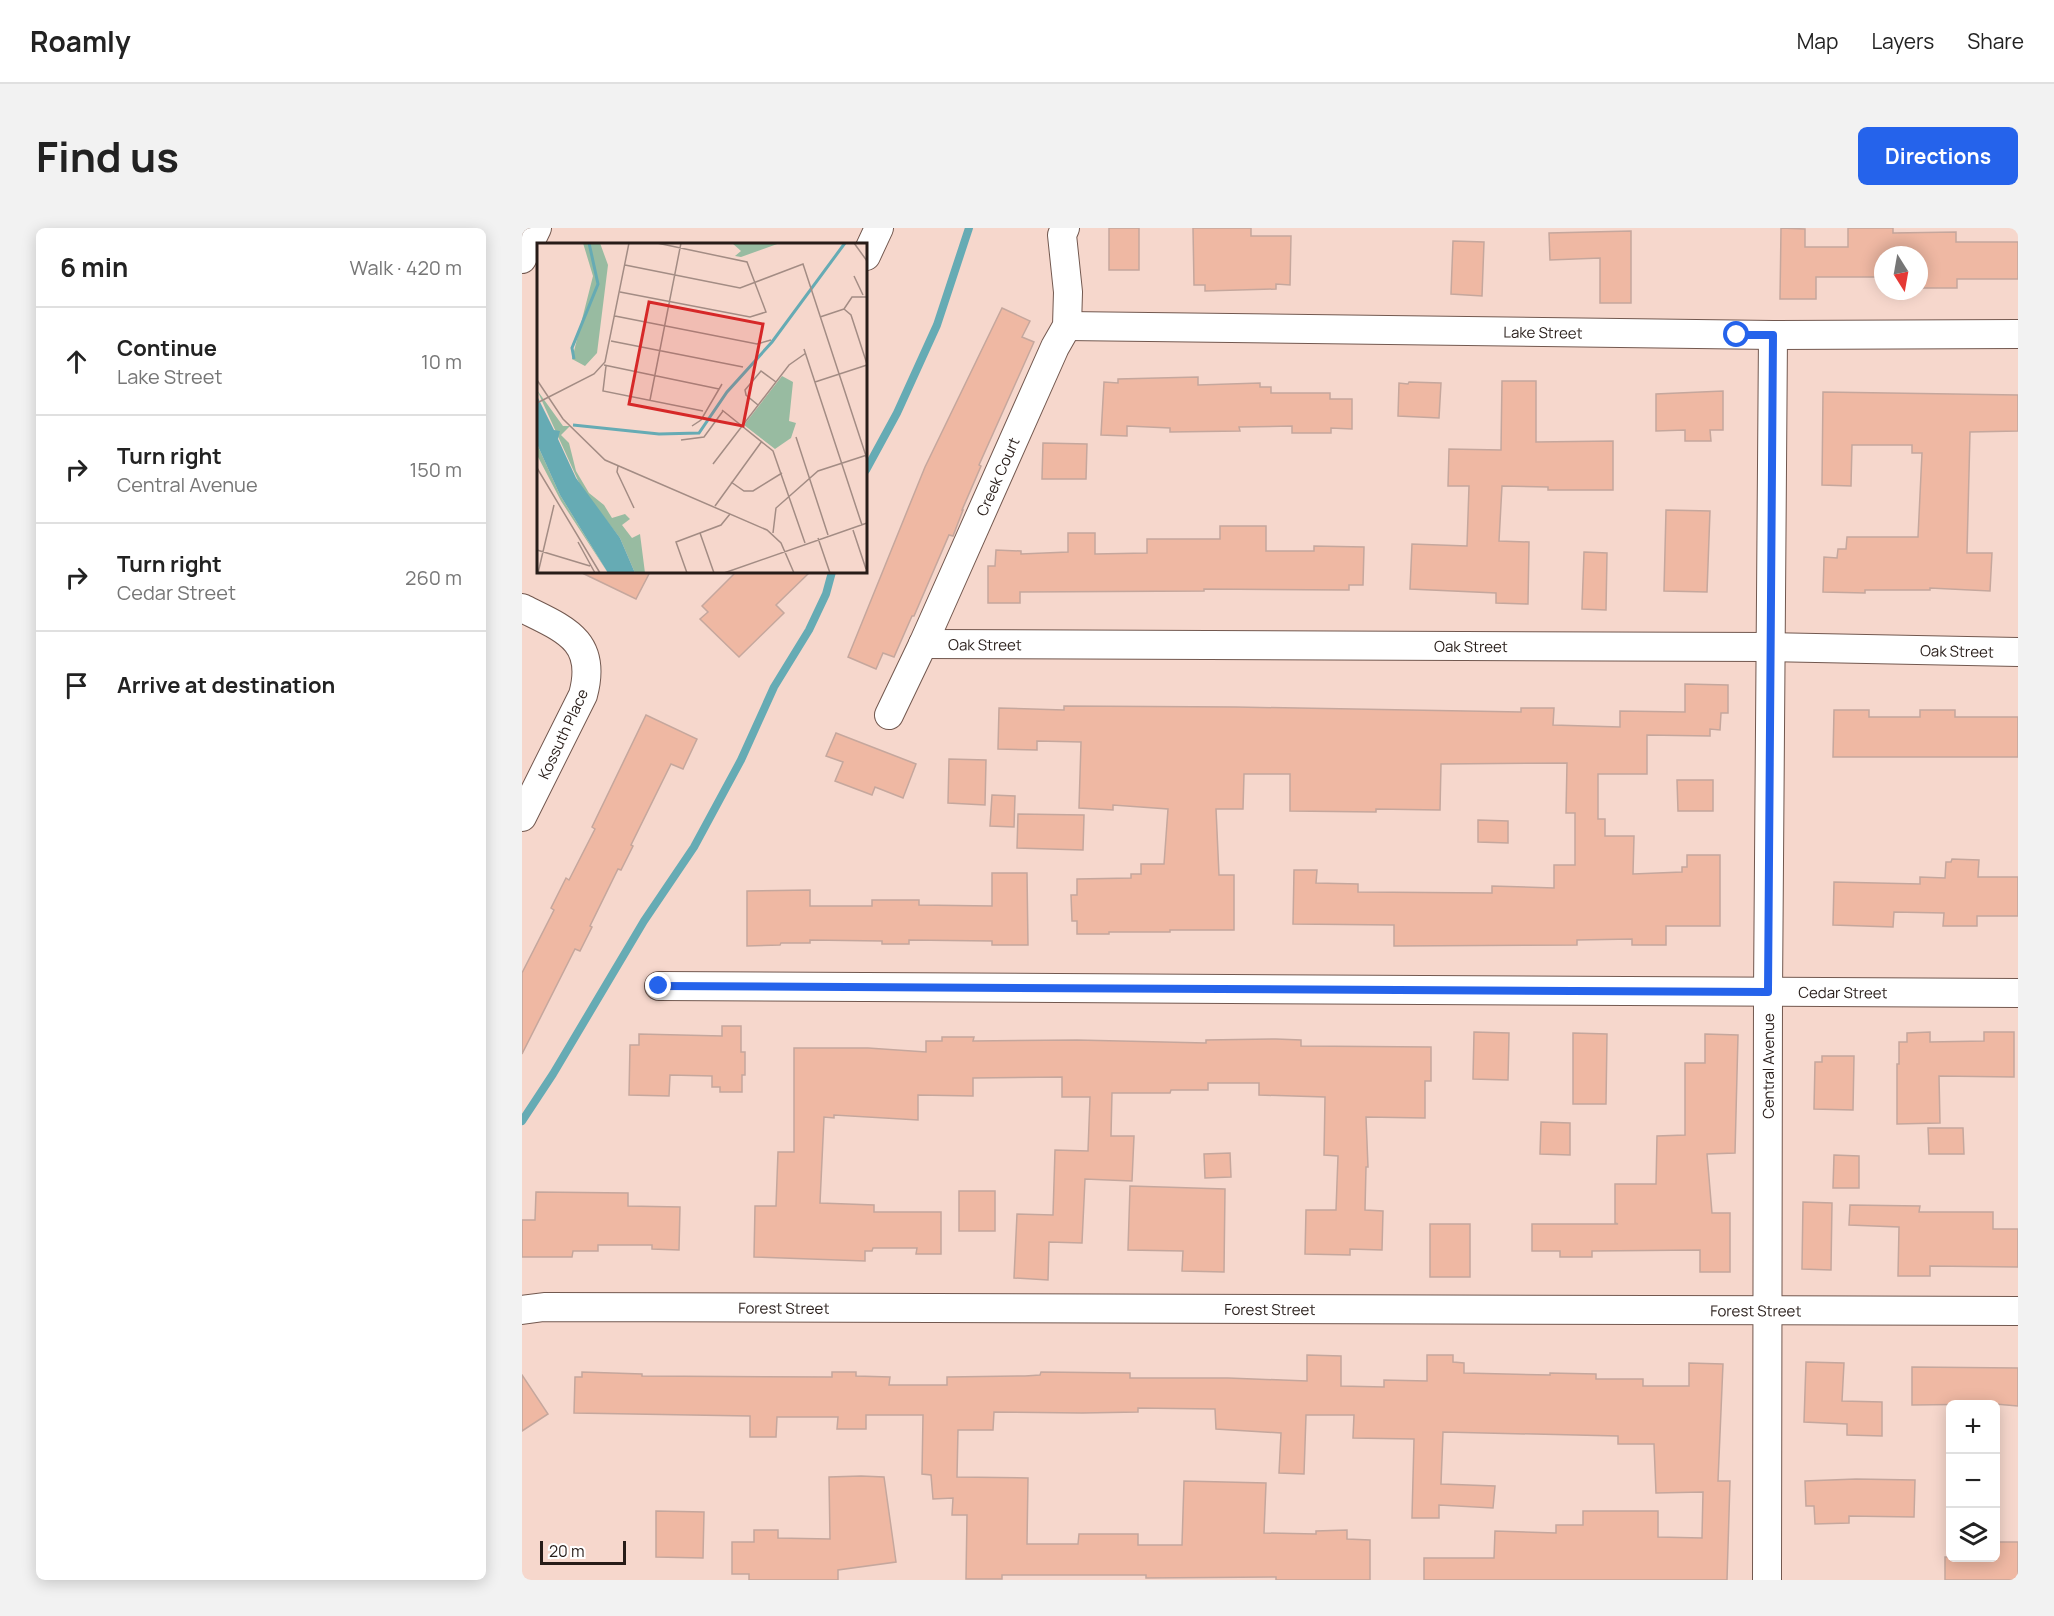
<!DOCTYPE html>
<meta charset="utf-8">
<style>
:root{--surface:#fff;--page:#f2f2f2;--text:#222;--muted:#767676;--line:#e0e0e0;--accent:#2563eb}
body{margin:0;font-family:Manrope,sans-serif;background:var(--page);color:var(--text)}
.controls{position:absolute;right:18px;bottom:18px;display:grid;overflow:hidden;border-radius:9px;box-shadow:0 3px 15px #0003}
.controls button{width:54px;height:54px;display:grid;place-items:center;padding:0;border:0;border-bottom:2px solid var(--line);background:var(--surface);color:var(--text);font:30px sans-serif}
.compass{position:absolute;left:1352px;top:18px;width:54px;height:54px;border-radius:50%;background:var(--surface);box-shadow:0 3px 15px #0003;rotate:169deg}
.scale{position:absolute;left:18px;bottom:15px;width:86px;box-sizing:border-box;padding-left:6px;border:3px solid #271c18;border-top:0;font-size:16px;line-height:21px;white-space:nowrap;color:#271c18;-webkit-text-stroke:4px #fff;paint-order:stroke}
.stop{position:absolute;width:18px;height:18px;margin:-14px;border:4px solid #2563eb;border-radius:50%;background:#fff}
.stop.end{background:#2563eb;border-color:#fff;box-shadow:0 2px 6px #0008}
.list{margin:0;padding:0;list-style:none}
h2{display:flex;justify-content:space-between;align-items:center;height:78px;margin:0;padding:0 24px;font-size:26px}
h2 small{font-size:20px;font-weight:400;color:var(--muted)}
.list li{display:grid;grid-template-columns:39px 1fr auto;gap:18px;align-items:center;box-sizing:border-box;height:108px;padding:0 24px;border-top:2px solid var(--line)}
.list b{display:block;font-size:22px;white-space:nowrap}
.list p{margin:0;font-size:20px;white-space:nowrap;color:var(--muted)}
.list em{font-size:20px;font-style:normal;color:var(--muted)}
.icon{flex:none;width:33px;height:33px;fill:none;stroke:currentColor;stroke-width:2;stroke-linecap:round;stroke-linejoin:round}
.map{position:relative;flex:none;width:1496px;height:1352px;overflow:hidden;border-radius:9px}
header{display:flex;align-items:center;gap:36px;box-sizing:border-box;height:84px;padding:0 30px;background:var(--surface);border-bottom:2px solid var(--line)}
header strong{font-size:28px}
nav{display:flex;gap:33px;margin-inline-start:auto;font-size:21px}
.intro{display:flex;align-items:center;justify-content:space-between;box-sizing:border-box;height:144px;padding:0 36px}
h1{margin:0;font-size:42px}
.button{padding:15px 27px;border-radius:9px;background:var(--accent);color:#fff;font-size:21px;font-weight:700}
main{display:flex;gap:36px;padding:0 36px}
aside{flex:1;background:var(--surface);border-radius:9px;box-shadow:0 3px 15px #0003}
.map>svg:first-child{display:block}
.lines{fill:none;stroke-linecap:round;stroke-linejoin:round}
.stream{stroke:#66abb4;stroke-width:8}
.building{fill:#efb8a3;stroke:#c5a79d;stroke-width:1.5}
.street-casing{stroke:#72584f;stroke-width:30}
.street{stroke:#fff;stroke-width:28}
.route{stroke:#2563eb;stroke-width:8}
.labels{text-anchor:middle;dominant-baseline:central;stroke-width:5;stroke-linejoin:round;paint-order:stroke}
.street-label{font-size:15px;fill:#271c18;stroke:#fff}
.inset-river{fill:none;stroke:#66abb4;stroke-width:3}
.inset-road{fill:none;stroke:#a38c84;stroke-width:1.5}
.view{fill:#d62828;fill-opacity:0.15;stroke:#d62828;stroke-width:3}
.inset-edge{fill:none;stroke:#271c18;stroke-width:3}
</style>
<header>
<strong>Roamly</strong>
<nav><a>Map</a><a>Layers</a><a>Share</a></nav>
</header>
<div class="intro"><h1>Find us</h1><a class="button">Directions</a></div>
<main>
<aside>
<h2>6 min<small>Walk · 420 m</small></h2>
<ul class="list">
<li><svg class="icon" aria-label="ahead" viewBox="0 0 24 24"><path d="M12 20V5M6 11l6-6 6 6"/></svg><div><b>Continue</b><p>Lake Street</p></div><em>10 m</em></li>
<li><svg class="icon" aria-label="right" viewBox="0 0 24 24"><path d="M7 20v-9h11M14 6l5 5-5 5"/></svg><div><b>Turn right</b><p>Central Avenue</p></div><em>150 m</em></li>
<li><svg class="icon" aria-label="right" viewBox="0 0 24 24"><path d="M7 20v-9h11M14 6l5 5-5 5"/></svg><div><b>Turn right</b><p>Cedar Street</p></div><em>260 m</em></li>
<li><svg class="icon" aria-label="arrive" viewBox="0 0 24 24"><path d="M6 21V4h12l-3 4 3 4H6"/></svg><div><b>Arrive at destination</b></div></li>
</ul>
</aside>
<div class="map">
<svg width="1496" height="1352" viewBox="0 0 1496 1352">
<rect width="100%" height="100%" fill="#f6d7cc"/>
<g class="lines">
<g class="stream">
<polyline points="344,242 375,185 415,97 447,0"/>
<polyline points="0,893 31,846 122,693 172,619 219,532 252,459 287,402 304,366 310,344"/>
</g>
</g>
<g class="building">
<rect x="587" y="0" width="30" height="42"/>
<polygon points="671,0 729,0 729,8 769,8 768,57 754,56 754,61 683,63 683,57 672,57"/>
<polygon points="1259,0 1283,1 1283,19 1326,19 1326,0 1371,0 1371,5 1434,4 1434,14 1496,14 1496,51 1435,51 1435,60 1398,60 1397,27 1361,27 1361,49 1294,49 1294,71 1258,71"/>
<polygon points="1109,3 1109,75 1078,75 1078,30 1028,32 1027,5"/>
<polygon points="931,13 962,14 960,68 929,66"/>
<polygon points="480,80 508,93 500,109 512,114 457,237 459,238 440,282 441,282 431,308 427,307 392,388 390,388 372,429 361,425 354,441 326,429 403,239"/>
<polygon points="676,149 676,157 738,155 738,159 749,159 749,165 808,165 808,171 830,171 830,201 809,200 809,205 770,205 770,198 717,199 718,203 648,204 648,200 605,198 605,208 579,207 582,154 596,155 596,151"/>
<polygon points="980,153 1014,153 1014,214 1091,213 1091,262 1026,262 1026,259 980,258 977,313 1007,314 1006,376 974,375 974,365 888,361 890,316 945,318 947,258 926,258 927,221 979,222"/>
<polygon points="887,154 919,155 917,190 876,188 877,155 886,156"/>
<polygon points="1201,163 1201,202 1188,202 1189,213 1163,213 1163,202 1134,203 1134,166"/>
<polygon points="1301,164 1496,167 1496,203 1448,204 1445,325 1470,325 1468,363 1408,360 1408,362 1343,362 1343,365 1301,364 1302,329 1315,330 1316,321 1324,321 1325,309 1396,309 1400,225 1390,225 1390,217 1330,217 1329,258 1300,257"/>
<polygon points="521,215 565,216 564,251 520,251"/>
<polygon points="1144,282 1188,283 1185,364 1142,363"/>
<polygon points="698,298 744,298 744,323 792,323 792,318 842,319 841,357 827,357 827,362 682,361 682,363 498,364 498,375 466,375 466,338 473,338 474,322 499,323 499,326 546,324 546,305 573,305 573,326 625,325 625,311 698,311"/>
<polygon points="1062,324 1085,325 1084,382 1060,381"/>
<polygon points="58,344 128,344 114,371"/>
<polygon points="214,344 288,344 254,377 262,385 217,429 178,391 186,384 180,378"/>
<polygon points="1163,456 1206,457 1206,485 1199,485 1198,502 1188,501 1188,508 1125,507 1125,546 1076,546 1076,591 1083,591 1083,608 1112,608 1111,646 1160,644 1160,639 1165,639 1165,627 1198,627 1198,698 1144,698 1144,717 1110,717 1110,711 1055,712 1055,717 872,718 872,697 771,696 772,642 795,642 794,655 836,656 836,664 970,665 970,658 1032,660 1032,637 1053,637 1053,585 1044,585 1045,535 919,536 918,582 854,581 854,584 768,583 768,546 722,546 721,581 694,581 697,647 712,647 712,702 648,702 648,704 587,704 587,706 555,706 555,693 550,693 549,667 555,667 555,651 609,650 609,646 619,646 619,636 642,636 646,581 591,577 591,582 557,580 559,514 515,513 515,522 476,521 477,480 542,482 542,478 714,479 999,484 999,480 1032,480 1031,497 1098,499 1098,483 1163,484"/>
<polygon points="1312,482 1347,482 1347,489 1398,489 1398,482 1433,482 1433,489 1496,489 1496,529 1311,529"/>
<polygon points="124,487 175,511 161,541 149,536 109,617 111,618 99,642 96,641 68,698 70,699 58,723 53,721 0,826 0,745 32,682 29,680 44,650 47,652 73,601 70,599"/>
<polygon points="314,505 394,536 381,570 353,559 350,567 313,553 321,534 304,528"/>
<polygon points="427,531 464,532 463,577 426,575"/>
<polygon points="1155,552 1191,552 1191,583 1156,583"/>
<polygon points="470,567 493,568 492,599 468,598"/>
<polygon points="496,586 562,587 561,622 495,620"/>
<polygon points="956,592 986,593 986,615 956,614"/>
<polygon points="1430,631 1457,632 1456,649 1496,649 1496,688 1455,688 1455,698 1421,698 1422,685 1372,684 1371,699 1311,697 1312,654 1398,656 1398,649 1423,650 1424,634 1429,634"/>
<polygon points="470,645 505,645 506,717 470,717 470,713 387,712 387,716 360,716 360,713 288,712 288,715 259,715 258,717 225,718 225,663 288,662 288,678 350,678 350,672 397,672 397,677 470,678"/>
<polygon points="200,798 219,798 219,824 223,824 223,847 220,847 220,864 198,864 198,859 190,859 190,848 148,847 147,868 107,867 108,817 117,817 117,806 200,808"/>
<polygon points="952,804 987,805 986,852 951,851"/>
<polygon points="1408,804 1408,814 1462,813 1462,804 1492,804 1492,849 1417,848 1418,895 1375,896 1375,836 1377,836 1377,814 1385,814 1385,805"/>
<polygon points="1051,805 1085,806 1084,876 1051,876"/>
<polygon points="1183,806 1216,807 1213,925 1185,926 1190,985 1208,985 1208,1044 1178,1044 1178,1022 1070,1023 1070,1029 1038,1029 1038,1023 1010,1023 1010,996 1096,996 1093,995 1093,956 1134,956 1135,908 1163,907 1163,835 1183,835"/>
<polygon points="420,809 452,809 451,813 555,812 684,815 684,812 754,811 779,812 779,818 909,819 909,853 903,853 903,890 844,889 846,939 844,939 843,982 861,983 860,1022 828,1021 828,1027 783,1026 784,982 814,982 816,928 802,927 803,869 737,867 737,855 686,855 686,862 649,862 648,865 590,865 589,908 612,908 610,953 563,951 560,1015 527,1014 526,1052 492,1050 495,986 531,987 533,922 566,923 568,869 540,869 540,849 451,850 451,868 396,867 396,892 312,887 312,890 302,889 298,975 352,977 352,984 419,984 419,1026 394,1026 395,1020 351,1020 350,1023 343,1023 343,1033 232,1029 233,978 254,978 256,924 272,924 272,820 346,820 404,824 404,813 420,813"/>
<polygon points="1300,828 1332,828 1331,882 1292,881 1293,834 1300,834"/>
<polygon points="1019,894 1048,895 1048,927 1018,926"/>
<polygon points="1406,900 1441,900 1442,926 1407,926"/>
<polygon points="708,925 709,949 683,950 682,926"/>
<polygon points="1312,927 1337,928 1337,960 1311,960"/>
<polygon points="608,958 703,961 702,1044 660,1043 661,1023 606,1022"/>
<rect x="437" y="963" width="36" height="40"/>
<polygon points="14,964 106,965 106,978 158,979 157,1022 130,1021 130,1017 76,1017 76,1023 51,1023 50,1029 0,1029 0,992 13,992"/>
<polygon points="1281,974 1310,975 1309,1042 1280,1041"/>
<polygon points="1328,977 1398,978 1397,984 1471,984 1471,1001 1496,1001 1496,1039 1408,1038 1408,1048 1376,1048 1377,999 1327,997"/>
<rect x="908" y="996" width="40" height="53"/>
<polygon points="785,1127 819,1128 819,1158 862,1159 862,1152 905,1153 905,1127 931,1127 931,1134 942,1135 942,1145 1028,1147 1028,1145 1074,1146 1074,1151 1121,1151 1121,1158 1167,1158 1167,1135 1201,1136 1196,1253 1208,1253 1205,1352 902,1352 902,1330 972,1330 973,1303 1034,1305 1034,1297 1061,1297 1061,1283 1136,1283 1136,1309 1180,1310 1181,1264 1134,1265 1132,1216 1096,1216 1096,1208 921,1204 919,1256 973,1258 971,1280 917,1277 917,1290 890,1290 892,1211 831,1210 832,1187 784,1187 782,1246 757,1245 759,1205 694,1201 693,1181 616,1180 616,1184 560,1185 472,1184 471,1202 436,1202 435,1249 506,1250 505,1316 556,1316 557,1306 616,1306 616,1317 660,1317 662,1253 744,1255 742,1305 794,1306 794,1303 825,1302 825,1311 848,1312 848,1352 754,1352 754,1349 624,1350 624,1347 480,1347 480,1351 444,1351 445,1287 430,1287 431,1270 411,1271 409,1247 400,1246 401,1187 344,1187 344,1201 315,1201 316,1189 255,1189 254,1209 228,1209 228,1188 52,1185 53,1149 60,1149 60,1144 120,1146 120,1148 310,1149 310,1144 334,1144 334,1148 368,1149 367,1157 425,1157 425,1149 503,1148 518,1147 519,1144 608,1145 608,1150 706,1150 785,1153"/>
<polygon points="1284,1134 1322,1135 1320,1173 1360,1174 1360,1208 1325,1207 1325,1196 1282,1194"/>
<polygon points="1390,1139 1496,1140 1496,1178 1473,1176 1390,1177"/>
<polygon points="0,1147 26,1186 0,1203"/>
<polygon points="339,1248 362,1249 374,1334 316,1342 316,1352 227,1352 227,1346 210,1346 210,1314 232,1314 232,1302 256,1302 256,1310 308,1311 307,1249"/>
<polygon points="1334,1251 1393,1252 1392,1289 1327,1288 1327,1295 1293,1296 1292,1278 1284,1278 1283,1253"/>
<polygon points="134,1283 182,1284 181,1330 134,1329"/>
<polygon points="1473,1314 1496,1314 1496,1352 1423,1352 1423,1329 1473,1329"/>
</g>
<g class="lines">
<g class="street-casing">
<g id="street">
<polyline points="344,28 357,0"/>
<polyline points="0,31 15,0"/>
<path id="s1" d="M545 98 1251 107 1496 106"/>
<path d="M0 380C42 401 76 412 61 467L0 589"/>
<path id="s2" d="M401 416 1248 419 1496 424"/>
<path id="s3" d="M367 487 401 416 533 119 545 98 546 64 540 7 543 0"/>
<path id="s4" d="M137 758 1496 765"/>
<path id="s5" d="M0 1082 22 1079 1496 1083"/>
<path id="s6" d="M1245 1352 1246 764 1251 107"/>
</g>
</g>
<use href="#street" class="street"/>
</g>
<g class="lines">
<polyline class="route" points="137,758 1246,764 1251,107 1215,107"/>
</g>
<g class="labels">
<g class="street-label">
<text stroke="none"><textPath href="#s1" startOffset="476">Lake Street</textPath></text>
<text stroke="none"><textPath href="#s3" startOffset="262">Creek Court</textPath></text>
<text stroke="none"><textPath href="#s2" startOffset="62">Oak Street</textPath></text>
<text stroke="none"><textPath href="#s2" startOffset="548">Oak Street</textPath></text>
<text stroke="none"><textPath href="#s2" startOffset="1034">Oak Street</textPath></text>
<text transform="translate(41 506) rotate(-65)">Kossuth Place</text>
<text stroke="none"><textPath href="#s4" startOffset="1184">Cedar Street</textPath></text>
<text stroke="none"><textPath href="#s6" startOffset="514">Central Avenue</textPath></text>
<text stroke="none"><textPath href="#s5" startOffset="262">Forest Street</textPath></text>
<text stroke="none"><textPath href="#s5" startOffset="748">Forest Street</textPath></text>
<text stroke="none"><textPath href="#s5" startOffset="1234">Forest Street</textPath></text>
</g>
</g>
<g transform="translate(15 15)">
<rect width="330" height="330" fill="#f6d7cc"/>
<path d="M46 0H63L71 22 60 110 48 123 35 116 56 33ZM195 0H243L204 14 198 13 204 8ZM245 133 256 139 252 178 259 180 254 195 238 206 207 182ZM0 147 26 183H33L24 192 32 200 39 228 52 250 67 262 75 275 88 271 93 276 85 282 95 295 103 291 108 330H98L83 295 44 244ZM0 201 23 252 71 330 24 258 0 212Z" fill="#98bba1"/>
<path d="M0 153 17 187 23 188 21 196 39 235 83 295 98 330H71L23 252 0 201Z" fill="#66abb4"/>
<path class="inset-river" d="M37 116 35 105 61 41 52 0M36 182 122 191 162 190 190 149 235 99 308 0"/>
<path class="inset-road" d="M317 0 330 18M88 22 203 45 266 21 330 216M317 33 326 52M83 49 213 74 229 69 210 19 120 0M307 66 314 72 330 121M307 66 315 54H330M78 73 220 101 234 97M283 74 307 66M74 98 206 124M267 106 325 282M67 122 182 146M69 123 66 148 166 168M0 137 26 176 68 217 230 287 244 300 257 330M278 139 330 122M113 157 144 0M0 160 57 131 68 119 92 0M221 162 209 152 208 147 224 128 239 139M185 167 236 208 268 300M155 183 164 177 185 141M259 194 291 292M144 197 167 194 186 168M176 221 252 122 269 110M81 223 80 229 97 265M0 225 63 330M194 239 207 248H216L245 230M178 263 225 198M316 287 329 326M163 290 177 330M236 290 239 265 281 228 330 212M281 295 293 330M41 299 58 330M0 307 53 323M1 330 17 262M150 330 139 299 184 282 193 271M187 330 330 280"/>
<path class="view" d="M112 59 226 81 206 183 92 161Z"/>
<rect width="330" height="330" class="inset-edge"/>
</g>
</svg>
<div class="controls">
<button>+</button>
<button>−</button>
<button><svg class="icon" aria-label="layers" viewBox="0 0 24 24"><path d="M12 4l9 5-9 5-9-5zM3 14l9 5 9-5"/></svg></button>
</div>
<svg class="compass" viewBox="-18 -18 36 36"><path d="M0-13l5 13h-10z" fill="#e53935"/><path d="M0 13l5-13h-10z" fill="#767676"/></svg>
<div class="scale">20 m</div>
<div class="stop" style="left:1215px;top:107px"></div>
<div class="stop end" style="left:137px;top:758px"></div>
</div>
</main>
